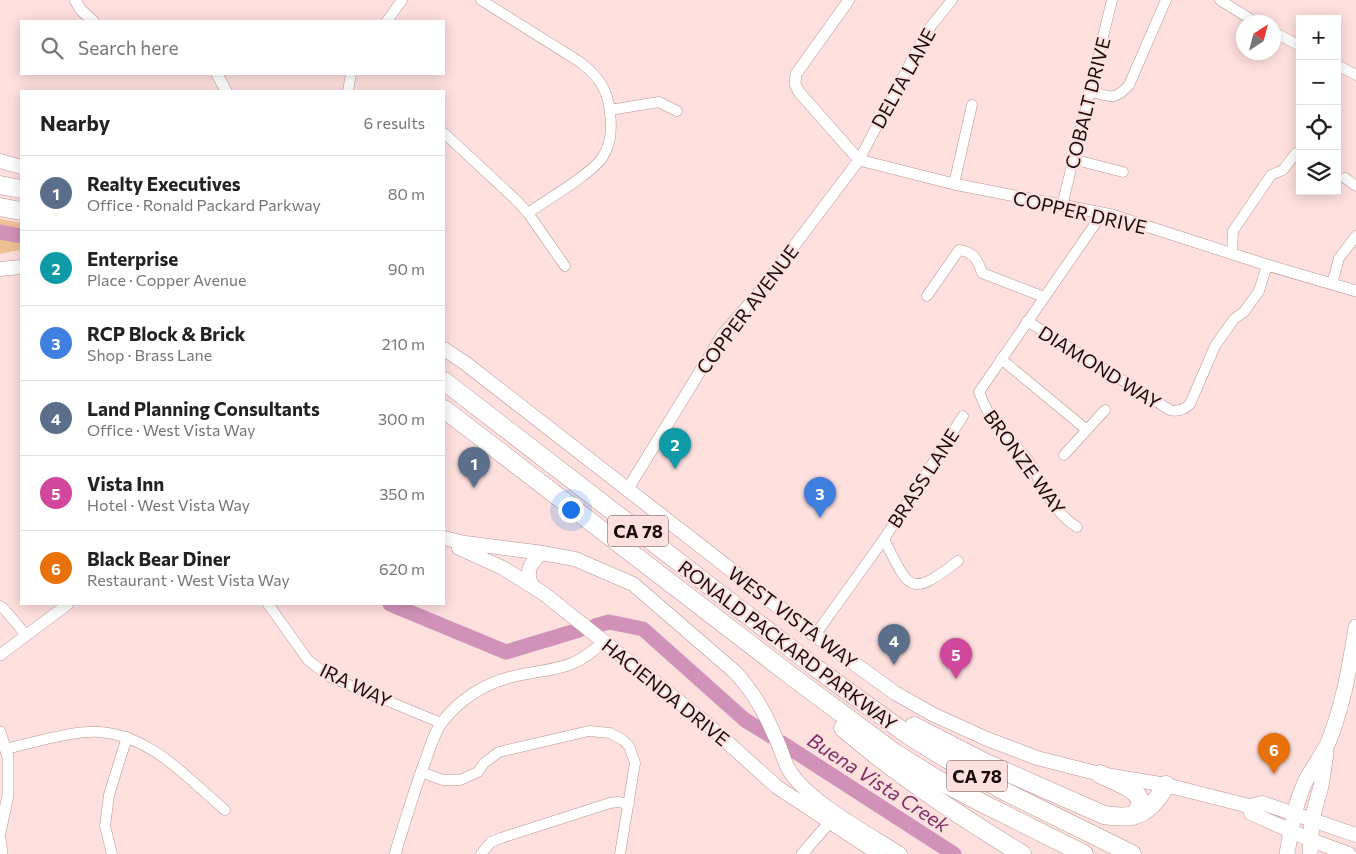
<!DOCTYPE html>
<meta charset="utf-8">
<style>
:root{--surface:#fff;--page:#f6f6f6;--text:#222;--muted:#767676;--line:#e0e0e0;--accent:#111827}
body{margin:0;font-family:Commissioner,sans-serif;background:var(--page);color:var(--text)}
.controls{position:absolute;right:15px;top:15px;display:grid;overflow:hidden;border-radius:0px;box-shadow:0 2px 12px #0003}
.controls button{width:45px;height:45px;display:grid;place-items:center;padding:0;border:0;border-bottom:1px solid var(--line);background:var(--surface);color:var(--text);font:25px sans-serif}
.compass{position:absolute;left:1236px;top:15px;width:45px;height:45px;border-radius:50%;background:var(--surface);box-shadow:0 2px 12px #0003;rotate:36deg}
.you{position:absolute;left:570px;top:509px;width:18px;height:18px;margin:-12px;border:4px solid #fff;border-radius:50%;background:#1a73e8;box-shadow:0 0 0 8px #1a73e833}
.badge{display:grid;place-items:center;width:32px;height:32px;border-radius:50%;background:var(--accent);color:#fff;font-size:16px;font-weight:700}
.pin{position:absolute;translate:-50% -41px;filter:drop-shadow(0 1px 2px #0008)}
.pin::after{content:'';position:absolute;top:26px;width:18px;height:15px;background:inherit;clip-path:polygon(0 0,100% 0,50% 100%)}
.list{margin:0;padding:0;list-style:none}
h2{display:flex;justify-content:space-between;align-items:center;height:65px;margin:0;padding:0 20px;font-size:21px}
h2 small{font-size:16px;font-weight:400;color:var(--muted)}
.list li{display:grid;grid-template-columns:32px 1fr auto;gap:15px;align-items:center;box-sizing:border-box;height:75px;padding:0 20px;border-top:1px solid var(--line)}
.list b{display:block;font-size:19px;white-space:nowrap}
.list p{margin:0;font-size:16px;white-space:nowrap;color:var(--muted)}
.list em{font-size:16px;font-style:normal;color:var(--muted)}
.icon{flex:none;width:28px;height:28px;fill:none;stroke:currentColor;stroke-width:2;stroke-linecap:round;stroke-linejoin:round}
.map{position:relative;flex:none;width:1356px;height:854px;overflow:hidden}
.search{position:absolute;background:var(--surface);box-shadow:0 2px 12px #0003;left:20px;top:20px;width:425px;height:55px;display:flex;align-items:center;gap:12px;box-sizing:border-box;padding:0 18px;border-radius:0px;color:var(--muted);font-size:19px}
.panel{position:absolute;background:var(--surface);box-shadow:0 2px 12px #0003;left:20px;top:90px;width:425px;height:515px;border-radius:0px}
.map>svg:first-child{display:block}
.green{fill:#efc294}
.lines{fill:none;stroke-linecap:round;stroke-linejoin:round}
.river{stroke:#d092b9;stroke-width:15}
.minor-casing{stroke:#b79491;stroke-width:11}
.tertiary-casing{stroke:#b79491;stroke-width:12}
.secondary-casing{stroke:#b79491;stroke-width:15}
.primary-casing{stroke:#b79491;stroke-width:16}
.motorway-casing{stroke:#b79491;stroke-width:19}
.minor{stroke:#fff;stroke-width:10}
.tertiary{stroke:#fff;stroke-width:11}
.secondary{stroke:#fff;stroke-width:14}
.primary{stroke:#fff;stroke-width:15}
.motorway{stroke:#fff;stroke-width:18}
.labels{text-anchor:middle;dominant-baseline:central;stroke-width:4.5;stroke-linejoin:round;paint-order:stroke}
.shield{fill:#fee0de;stroke:#5e4c4b;stroke-width:1}
.shield-label{font-size:18px;font-weight:bold;fill:#190d0c}
.street-label{font-size:19px;fill:#190d0c;stroke:#fee0de}
.water-label{font-size:20px;font-style:italic;fill:#7b3164;stroke:#fee0de}
</style>
<div class="map">
<svg width="1356" height="854" viewBox="0 0 1356 854">
<rect width="100%" height="100%" fill="#fee0de"/>
<polygon class="green" points="0,219 21,223 20,250 0,254"/>
<g class="lines">
<g class="river">
<polyline points="0,232 21,236"/>
<polyline points="390,604 506,652 579,630"/>
<polyline points="595,626 609,622 643,629 745,720 771,736"/>
<polyline points="782,743 954,854"/>
</g>
<g class="minor-casing">
<g id="minor">
<path d="M481 0 580 62C598 76 608 89 610 113 612 128 611 145 602 158 590 175 546 200 528 213"/>
<polyline points="1220,0 1255,22"/>
<polyline points="387,21 402,0"/>
<polyline points="1274,32 1300,46"/>
<polyline points="1337,65 1356,75"/>
<polyline points="348,91 351,74"/>
<path d="M1089 91C1109 96 1114 102 1129 85L1166 0"/>
<polyline points="610,110 659,102 677,111"/>
<polyline points="444,133 516,200 528,213 565,266"/>
<polyline points="1072,159 1123,172"/>
<polyline points="859,160 927,31 952,0"/>
<polyline points="1345,178 1356,186"/>
<polyline points="954,184 972,105"/>
<polyline points="1062,206 1112,0"/>
<polyline points="1232,254 1233,231 1271,175 1283,170 1296,153"/>
<polyline points="1332,284 1339,258 1356,236"/>
<path d="M927 296 959 250C974 252 978 260 982 273L1044 297"/>
<path d="M1027 321 1170 410C1178 412 1184 410 1190 404L1215 346 1234 319 1244 312 1259 291 1267 265"/>
<polyline points="1001,359 1087,430"/>
<polyline points="1064,455 1105,410"/>
<path d="M1077 527C1051 511 1043 484 1028 460 1020 448 1007 440 999 429 990 418 984 405 979 392L1102 214"/>
<path d="M884 539C909 589 909 599 958 561"/>
<polyline points="268,604 308,660 330,677 441,723"/>
<polyline points="0,606 5,610 26,635"/>
<polyline points="815,635 884,539 963,416"/>
<path d="M5 749C33 743 73 730 100 732 152 736 187 778 225 810"/>
<polyline points="421,772 443,780 460,780 478,772 484,763 499,752 589,731 610,733 623,740 629,746 635,763 620,854"/>
<polyline points="112,854 105,826 109,795 127,737"/>
<polyline points="481,854 491,842 501,838 610,803 618,802 629,804"/>
</g>
</g>
<g class="tertiary-casing">
<g id="tertiary">
<polyline points="75,0 81,10 93,21"/>
<polyline points="849,0 796,74 795,84 799,92 859,160 954,184 1112,215 1267,265 1356,291"/>
<polyline points="217,74 226,91"/>
<polyline points="629,491 632,482 723,334 760,291 859,160"/>
<polyline points="0,655 68,604"/>
<polyline points="0,732 8,757 8,795 0,833"/>
<polyline points="0,839 2,854"/>
<path d="M395 854C405 821 415 788 427 756 431 745 435 731 442 722 461 698 485 683 515 676 555 667 572 672 604 641"/>
<polyline points="802,854 835,816"/>
</g>
</g>
<g class="secondary-casing">
<g id="secondary">
<polyline points="0,161 21,167"/>
<polyline points="0,269 21,267"/>
<polyline points="444,349 465,363 815,635 895,693 932,714 987,739 1037,758 1100,774 1166,785 1249,806 1262,803 1356,835"/>
<path d="M444 538 465 543 536 552 575 559 633 584 735 672C756 695 766 715 778 743 782 752 784 761 788 768 805 800 869 834 900 854"/>
<polyline points="459,548 503,568 543,593 706,723 777,787 879,854"/>
<path d="M532 586C525 571 530 563 542 553"/>
<polyline points="1249,806 1251,813 1311,840 1349,854"/>
</g>
</g>
<g class="primary-casing">
<g id="primary">
<path d="M1287 854C1291 829 1295 803 1306 780 1313 767 1322 756 1328 743 1343 706 1350 666 1356 627"/>
<polyline points="1310,854 1312,819 1321,786 1326,754"/>
</g>
</g>
<g class="motorway-casing">
<g id="motorway">
<polyline points="0,185 21,189"/>
<polyline points="0,207 21,211"/>
<polyline points="444,381 816,668 908,735 945,758 1006,792 1132,854"/>
<polyline points="444,409 794,678 895,753 935,778 980,802 1084,854"/>
<path d="M914 726 984 762 1104 815C1136 820 1150 814 1166 785"/>
<path d="M843 728C899 776 959 816 1022 854"/>
<path d="M1100 774C1117 783 1156 793 1133 816"/>
</g>
</g>
<use href="#minor" class="minor"/>
<use href="#tertiary" class="tertiary"/>
<use href="#secondary" class="secondary"/>
<use href="#primary" class="primary"/>
<use href="#motorway" class="motorway"/>
</g>
<g class="labels">
<g class="shield">
<rect x="608" y="515.5" width="60" height="31" rx="4"/>
<rect x="947" y="760.5" width="60" height="31" rx="4"/>
</g>
<g class="shield-label">
<text x="638" y="531">CA 78</text>
<text x="977" y="776">CA 78</text>
</g>
<g class="street-label">
<text transform="translate(903 78) rotate(-61)">DELTA LANE</text>
<text transform="translate(1087 103) rotate(-76)">COBALT DRIVE</text>
<text transform="translate(1080 212) rotate(13)">COPPER DRIVE</text>
<text transform="translate(747 309) rotate(-53)">COPPER AVENUE</text>
<text transform="translate(1100 367) rotate(32)">DIAMOND WAY</text>
<text transform="translate(1025 462) rotate(54)">BRONZE WAY</text>
<text transform="translate(923 478) rotate(-57)">BRASS LANE</text>
<text transform="translate(793 617) rotate(37)">WEST VISTA WAY</text>
<text transform="translate(788 645) rotate(37)">RONALD PACKARD PARKWAY</text>
<text transform="translate(356 685) rotate(26)">IRA WAY</text>
<text transform="translate(666 692) rotate(39)">HACIENDA DRIVE</text>
</g>
<g class="water-label">
<text transform="translate(879 782) rotate(33)">Buena Vista Creek</text>
</g>
</g>
</svg>
<div class="controls">
<button>+</button>
<button>−</button>
<button><svg class="icon" aria-label="locate" viewBox="0 0 24 24"><circle cx="12" cy="12" r="6"/><path d="M12 2v4M12 18v4M2 12h4M18 12h4"/></svg></button>
<button><svg class="icon" aria-label="layers" viewBox="0 0 24 24"><path d="M12 4l9 5-9 5-9-5zM3 14l9 5 9-5"/></svg></button>
</div>
<svg class="compass" viewBox="-18 -18 36 36"><path d="M0-13l5 13h-10z" fill="#e53935"/><path d="M0 13l5-13h-10z" fill="#767676"/></svg>
<div class="you"></div>
<div class="pin badge" style="left:474px;top:488px;background:#5c6f8a">1</div>
<div class="pin badge" style="left:675px;top:469px;background:#0f9aa8">2</div>
<div class="pin badge" style="left:820px;top:518px;background:#3f7fe0">3</div>
<div class="pin badge" style="left:894px;top:665px;background:#5c6f8a">4</div>
<div class="pin badge" style="left:956px;top:679px;background:#d1479c">5</div>
<div class="pin badge" style="left:1274px;top:774px;background:#e8710a">6</div>
<div class="search"><svg class="icon" aria-label="search" viewBox="0 0 24 24"><circle cx="10" cy="10" r="6"/><path d="M15 15l6 6"/></svg>Search here</div>
<section class="panel">
<h2>Nearby<small>6 results</small></h2>
<ul class="list">
<li><span class="badge" style="background:#5c6f8a">1</span><div><b>Realty Executives</b><p>Office · Ronald Packard Parkway</p></div><em>80 m</em></li>
<li><span class="badge" style="background:#0f9aa8">2</span><div><b>Enterprise</b><p>Place · Copper Avenue</p></div><em>90 m</em></li>
<li><span class="badge" style="background:#3f7fe0">3</span><div><b>RCP Block &amp; Brick</b><p>Shop · Brass Lane</p></div><em>210 m</em></li>
<li><span class="badge" style="background:#5c6f8a">4</span><div><b>Land Planning Consultants</b><p>Office · West Vista Way</p></div><em>300 m</em></li>
<li><span class="badge" style="background:#d1479c">5</span><div><b>Vista Inn</b><p>Hotel · West Vista Way</p></div><em>350 m</em></li>
<li><span class="badge" style="background:#e8710a">6</span><div><b>Black Bear Diner</b><p>Restaurant · West Vista Way</p></div><em>620 m</em></li>
</ul>
</section>
</div>
